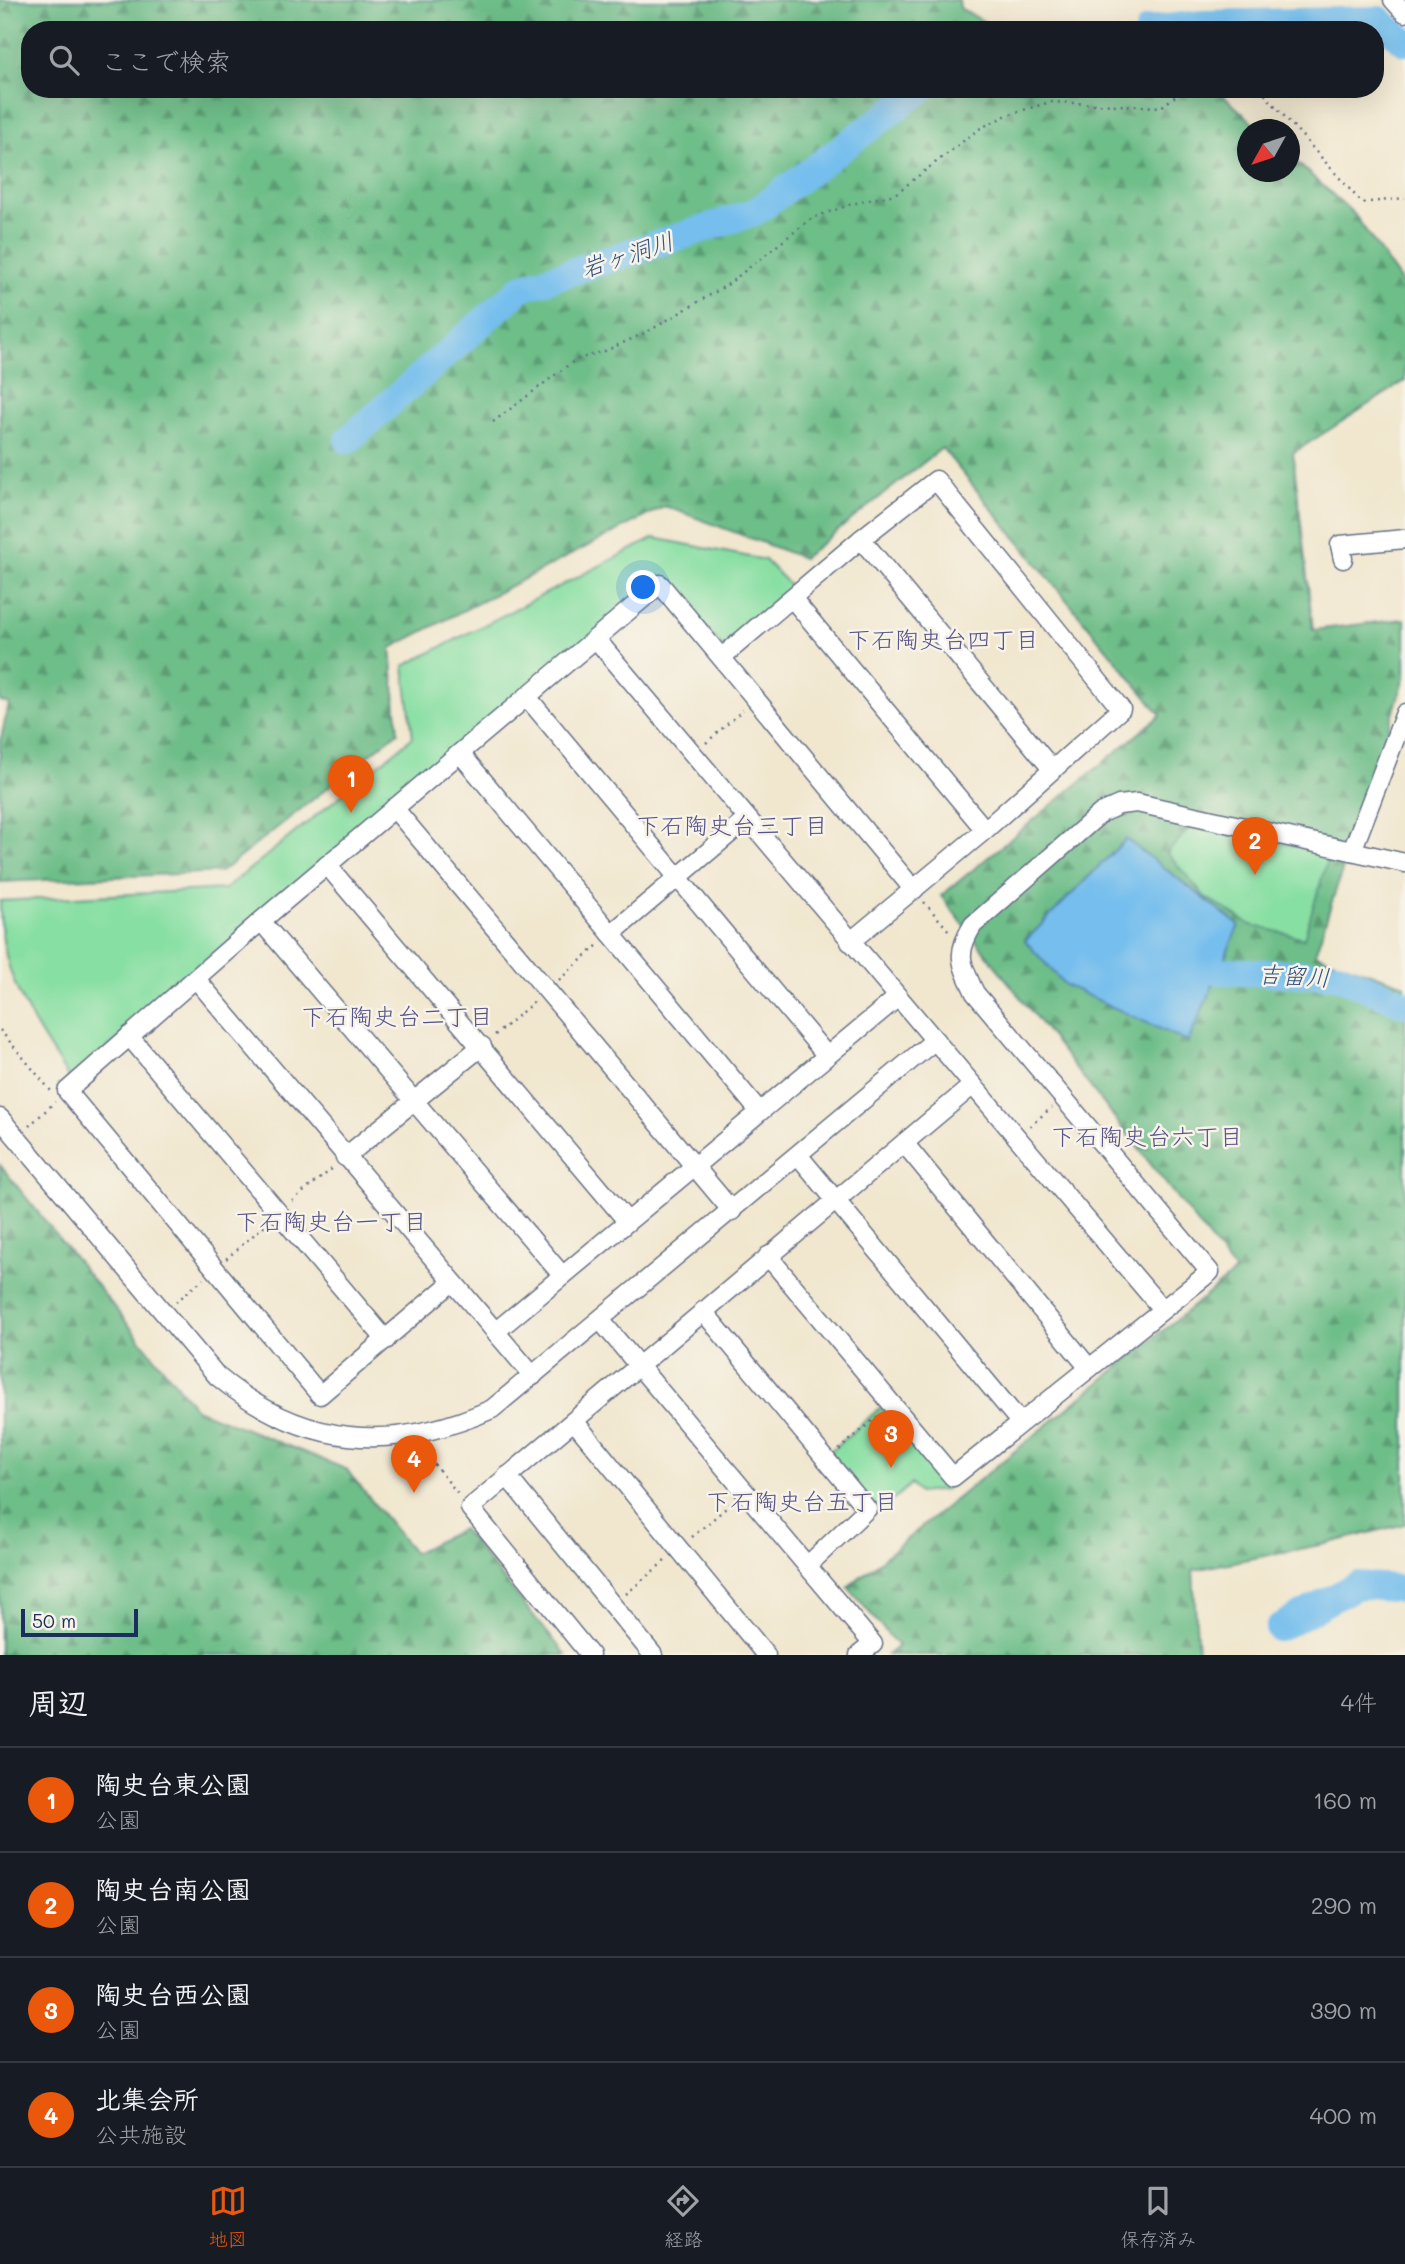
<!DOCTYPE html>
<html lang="ja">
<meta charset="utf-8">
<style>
:root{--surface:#171b24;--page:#20242c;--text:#f1f3f6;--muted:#9ea1a6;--line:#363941;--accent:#ea580c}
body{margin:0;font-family:Mali,"Klee One",sans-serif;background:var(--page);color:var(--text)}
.compass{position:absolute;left:1237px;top:119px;width:63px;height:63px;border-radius:50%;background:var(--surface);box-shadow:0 7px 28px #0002;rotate:230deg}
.scale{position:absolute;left:21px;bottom:18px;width:117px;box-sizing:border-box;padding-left:7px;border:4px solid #1b2f5e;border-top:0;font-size:19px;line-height:24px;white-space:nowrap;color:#1b2f5e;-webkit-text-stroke:5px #f7f3e8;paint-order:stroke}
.you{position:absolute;left:644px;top:588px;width:24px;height:24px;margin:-18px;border:5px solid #fff;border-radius:50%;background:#1a73e8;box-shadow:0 0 0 10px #1a73e833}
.badge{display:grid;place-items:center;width:46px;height:46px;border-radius:50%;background:var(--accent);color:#fff;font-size:23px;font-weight:700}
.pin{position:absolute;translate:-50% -58px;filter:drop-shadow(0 2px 4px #0008)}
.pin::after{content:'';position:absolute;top:37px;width:24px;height:21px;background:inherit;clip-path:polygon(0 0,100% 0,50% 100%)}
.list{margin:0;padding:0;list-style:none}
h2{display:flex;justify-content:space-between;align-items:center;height:91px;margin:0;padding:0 28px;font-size:30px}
h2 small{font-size:23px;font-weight:400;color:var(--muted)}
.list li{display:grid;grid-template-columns:46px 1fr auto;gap:21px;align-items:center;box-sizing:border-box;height:105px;padding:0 28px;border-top:2px solid var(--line)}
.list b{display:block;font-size:26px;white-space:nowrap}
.list p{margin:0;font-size:23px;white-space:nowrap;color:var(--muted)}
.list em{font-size:23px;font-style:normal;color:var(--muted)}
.icon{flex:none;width:38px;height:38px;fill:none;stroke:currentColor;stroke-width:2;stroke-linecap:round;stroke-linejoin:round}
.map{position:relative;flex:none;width:1405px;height:1655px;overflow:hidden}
.search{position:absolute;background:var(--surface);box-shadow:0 7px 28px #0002;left:21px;right:21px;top:21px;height:77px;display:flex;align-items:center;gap:18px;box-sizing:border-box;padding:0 24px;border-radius:28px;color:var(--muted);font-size:26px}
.sheet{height:511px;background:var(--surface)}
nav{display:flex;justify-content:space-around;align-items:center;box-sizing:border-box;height:98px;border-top:2px solid var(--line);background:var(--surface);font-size:19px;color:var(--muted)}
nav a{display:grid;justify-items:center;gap:4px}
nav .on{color:var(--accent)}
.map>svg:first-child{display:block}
.forest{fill:url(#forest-firs);stroke:#447674;stroke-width:2}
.park{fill:#88dfa3;stroke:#528780;stroke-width:2}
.water{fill:#74beed;stroke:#4876a6;stroke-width:2}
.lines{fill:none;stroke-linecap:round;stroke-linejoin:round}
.river{stroke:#74beed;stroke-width:28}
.minor-casing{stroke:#666f86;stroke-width:21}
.path{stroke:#666f86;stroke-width:2.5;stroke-dasharray:2 5;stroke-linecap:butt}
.minor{stroke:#fff;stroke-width:18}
.labels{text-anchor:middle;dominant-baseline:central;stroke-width:5;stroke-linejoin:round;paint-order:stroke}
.water-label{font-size:24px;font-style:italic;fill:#315382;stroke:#f7f3e8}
.neighbourhood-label{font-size:24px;fill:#595589;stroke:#f7f3e8}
</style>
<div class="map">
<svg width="1405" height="1655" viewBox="0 0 1405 1655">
<defs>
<pattern id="forest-firs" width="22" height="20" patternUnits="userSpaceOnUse" patternTransform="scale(1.75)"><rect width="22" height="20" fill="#6ebe89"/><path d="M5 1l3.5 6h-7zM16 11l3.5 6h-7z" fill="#5a9b73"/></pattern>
</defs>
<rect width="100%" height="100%" fill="#f7f3e8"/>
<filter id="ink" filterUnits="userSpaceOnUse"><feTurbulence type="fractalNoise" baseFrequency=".0143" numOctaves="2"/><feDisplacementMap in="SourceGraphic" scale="14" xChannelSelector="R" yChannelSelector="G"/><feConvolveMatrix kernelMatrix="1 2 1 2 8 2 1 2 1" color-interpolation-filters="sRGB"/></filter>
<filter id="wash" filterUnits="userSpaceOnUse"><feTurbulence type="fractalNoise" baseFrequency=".00686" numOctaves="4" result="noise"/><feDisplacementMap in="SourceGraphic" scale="28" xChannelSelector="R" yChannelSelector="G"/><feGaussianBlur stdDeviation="1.57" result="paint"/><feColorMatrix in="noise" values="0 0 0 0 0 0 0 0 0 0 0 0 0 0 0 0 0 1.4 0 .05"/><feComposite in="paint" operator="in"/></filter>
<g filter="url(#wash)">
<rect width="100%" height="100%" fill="#f1e7cf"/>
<g class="forest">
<polygon points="0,0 959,0 960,8 999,30 30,30 30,89 1216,89 1260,129 1248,130 1248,172 1290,172 1290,156 1354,214 1405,287 1405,381 1293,453 1313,630 1405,619 1405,677 1315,954 1405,985 1405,1524 1325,1544 1193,1570 1198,1655 887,1655 898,1646 848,1587 1235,1272 941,896 1161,715 942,448 803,558 665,506 391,648 398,732 221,872 0,882 0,742 9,704 0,701"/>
<polygon points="0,1165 196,1409 346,1469 414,1553 462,1529 566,1655 0,1655"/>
</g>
<g class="park">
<path d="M654 538 765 560 793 589 724 648 660 576 70 1080C30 1016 0 979 0 901L225 889 413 737 404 666Z"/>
<polygon points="1195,822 1329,854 1304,938 1251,925 1204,896 1167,853"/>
<polygon points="886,1403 953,1483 944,1490 919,1493 911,1484 879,1512 829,1452"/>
</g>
<polygon class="water" points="1126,839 1239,925 1188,1042 1065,985 1025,941"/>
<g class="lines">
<g class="river">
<polyline points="1149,30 1202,24 1379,20 1405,42"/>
<polyline points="348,440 521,288 755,212 922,89"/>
<polyline points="1219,971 1337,975 1405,1004"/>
<polyline points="1279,1628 1357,1585 1405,1589"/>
</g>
</g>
</g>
<g filter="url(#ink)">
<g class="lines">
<g class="minor-casing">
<g id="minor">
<polyline points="1393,0 1405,13"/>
<polyline points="861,539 1052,769"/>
<polyline points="1343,559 1340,545 1405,539"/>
<polyline points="792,598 985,830 850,942"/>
<polyline points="596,639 1162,1309"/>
<polyline points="722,657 861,539 936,480 1121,709 985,830"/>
<polyline points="527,697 827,1056"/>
<polyline points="460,753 759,1111"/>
<polyline points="394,808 732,1211"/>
<polyline points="1352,851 1405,713"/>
<polyline points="327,865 627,1221"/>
<polyline points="261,921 562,1275"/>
<polyline points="611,934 747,819"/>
<polyline points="196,979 533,1376"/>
<polyline points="129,1036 386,1340"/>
<path d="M0 1118 217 1376C303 1447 391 1454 492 1409L935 1040"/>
<polyline points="904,1143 1089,1368"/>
<polyline points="798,1155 1020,1422"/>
<polyline points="345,1157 482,1046"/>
<path d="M768 1256 953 1477 1210 1272 975 993C961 963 955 954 973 925L1101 813 1119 805 1137 803 1405 863"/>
<polyline points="451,1283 320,1395 67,1091 261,921 660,584 914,890"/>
<polyline points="703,1311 867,1509 807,1566"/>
<polyline points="601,1321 873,1644 859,1655"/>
<polyline points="495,1332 898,997"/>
<polyline points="574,1421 766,1655"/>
<polyline points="507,1476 653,1655"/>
<polyline points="590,1655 470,1508 973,1085"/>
</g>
</g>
<g class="path">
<polyline points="1260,89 1362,203 1405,198"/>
<polyline points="493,422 575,360 605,351 647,332 727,285 812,218 852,204 895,194 979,129 1007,115 1050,102 1161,107 1185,89"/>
<polyline points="706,743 743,710"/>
<polyline points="924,902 950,932"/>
<polyline points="559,980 598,945"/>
<polyline points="0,1030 51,1091"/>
<polyline points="495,1035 535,1001"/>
<polyline points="29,1126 55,1102"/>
<polyline points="1030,1126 1052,1107"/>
<polyline points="292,1201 333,1168"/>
<polyline points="226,1259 266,1224"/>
<polyline points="176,1302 203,1279"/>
<polyline points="421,1448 459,1495"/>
<polyline points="839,1450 879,1415"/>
<polyline points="692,1537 732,1503"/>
<polyline points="626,1594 666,1560"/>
</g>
<use href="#minor" class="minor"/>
</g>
</g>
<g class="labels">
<g class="water-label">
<text transform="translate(627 254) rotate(-18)">岩ヶ洞川</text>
<text transform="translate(1294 975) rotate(3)">吉留川</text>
</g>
<g class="neighbourhood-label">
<text x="943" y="638">下石陶史台四丁目</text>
<text x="732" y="824">下石陶史台三丁目</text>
<text x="397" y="1015">下石陶史台二丁目</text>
<text x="1147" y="1135">下石陶史台六丁目</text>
<text x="331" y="1220">下石陶史台一丁目</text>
<text x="802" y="1500">下石陶史台五丁目</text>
</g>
</g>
</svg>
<svg class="compass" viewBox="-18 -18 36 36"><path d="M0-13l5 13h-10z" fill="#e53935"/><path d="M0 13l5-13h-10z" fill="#9ea1a6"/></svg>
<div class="scale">50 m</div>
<div class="you"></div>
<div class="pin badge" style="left:351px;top:813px">1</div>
<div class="pin badge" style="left:1255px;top:875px">2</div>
<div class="pin badge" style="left:891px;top:1468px">3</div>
<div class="pin badge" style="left:414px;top:1493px">4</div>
<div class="search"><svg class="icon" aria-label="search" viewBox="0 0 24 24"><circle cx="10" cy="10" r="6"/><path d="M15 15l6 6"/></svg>ここで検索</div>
</div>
<section class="sheet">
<h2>周辺<small>4件</small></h2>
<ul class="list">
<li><span class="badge">1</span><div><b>陶史台東公園</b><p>公園</p></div><em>160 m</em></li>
<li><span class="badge">2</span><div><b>陶史台南公園</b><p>公園</p></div><em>290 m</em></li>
<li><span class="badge">3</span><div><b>陶史台西公園</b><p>公園</p></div><em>390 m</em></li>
<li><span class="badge">4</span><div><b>北集会所</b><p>公共施設</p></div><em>400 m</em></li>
</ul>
</section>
<nav>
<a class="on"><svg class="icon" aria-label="map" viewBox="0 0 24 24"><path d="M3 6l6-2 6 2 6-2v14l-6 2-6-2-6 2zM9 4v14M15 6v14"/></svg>地図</a>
<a><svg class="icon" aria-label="directions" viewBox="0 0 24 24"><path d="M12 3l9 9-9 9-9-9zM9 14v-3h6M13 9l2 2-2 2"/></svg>経路</a>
<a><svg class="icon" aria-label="saved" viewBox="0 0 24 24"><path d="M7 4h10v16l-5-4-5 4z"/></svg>保存済み</a>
</nav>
